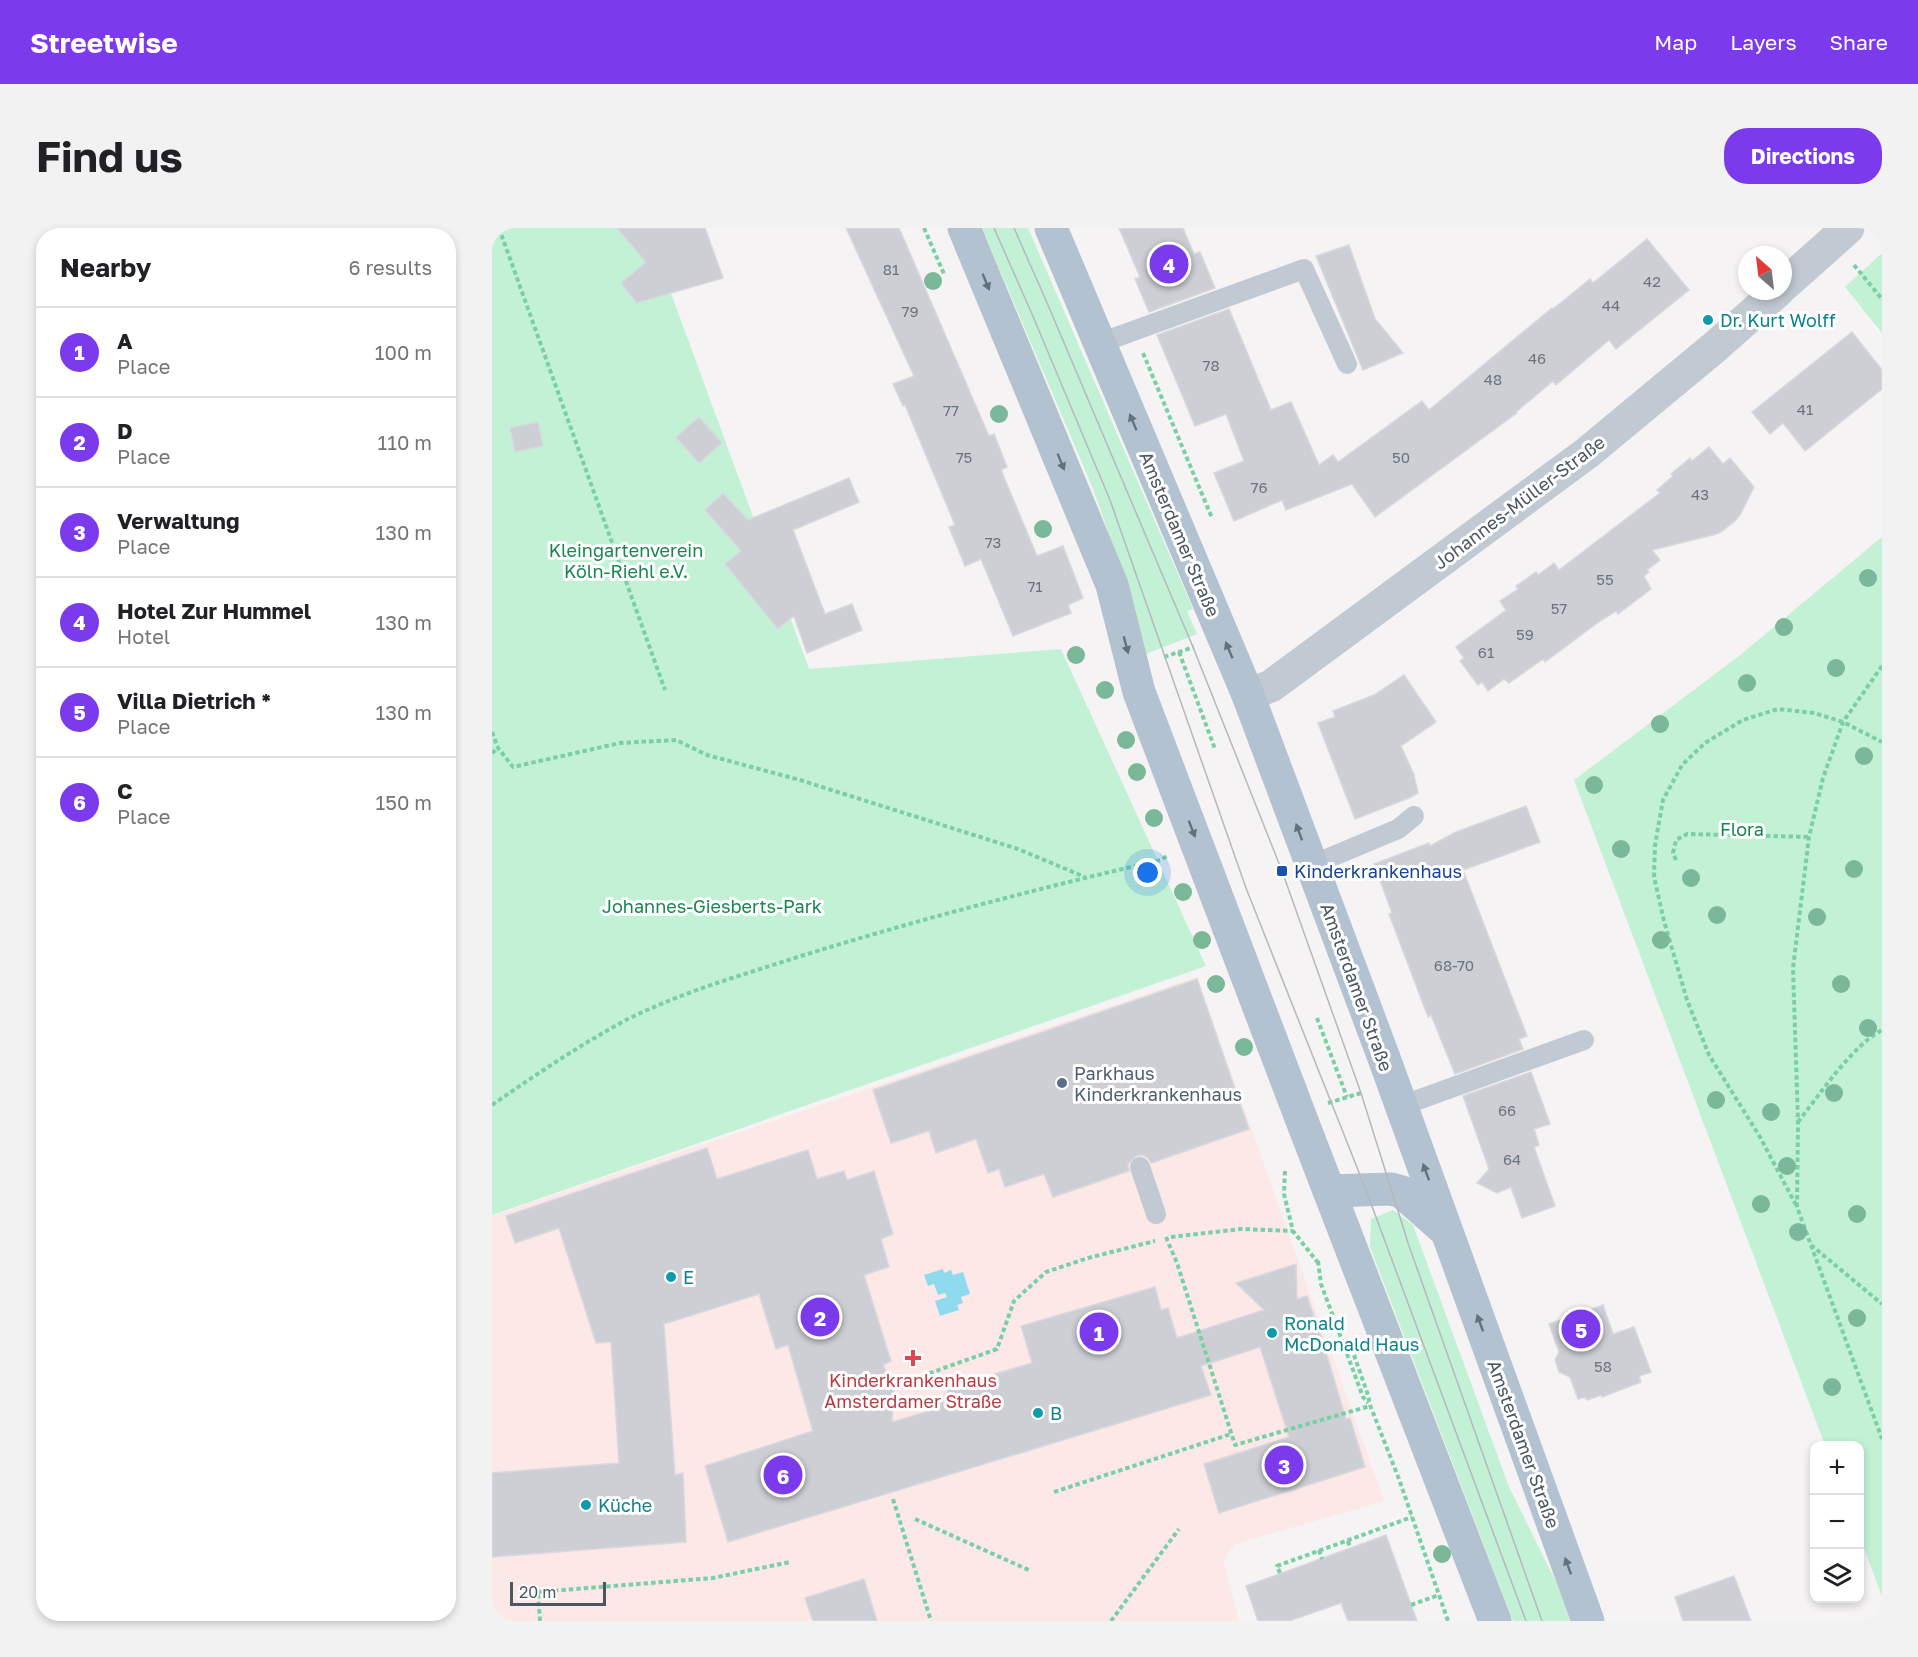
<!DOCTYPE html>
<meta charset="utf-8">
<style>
:root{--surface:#fff;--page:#f2f2f2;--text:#202124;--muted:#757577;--line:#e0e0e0;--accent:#7c3aed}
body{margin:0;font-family:"Golos Text",sans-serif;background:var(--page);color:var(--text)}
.controls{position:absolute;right:18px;bottom:18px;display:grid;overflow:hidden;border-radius:12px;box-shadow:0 3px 9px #0003}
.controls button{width:54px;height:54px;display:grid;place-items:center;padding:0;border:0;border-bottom:2px solid var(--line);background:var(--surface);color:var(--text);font:30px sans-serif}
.compass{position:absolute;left:1246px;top:18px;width:54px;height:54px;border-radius:50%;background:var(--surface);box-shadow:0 3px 9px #0003;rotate:332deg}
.scale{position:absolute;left:18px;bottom:15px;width:96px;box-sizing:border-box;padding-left:6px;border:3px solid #4a5661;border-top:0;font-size:16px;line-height:21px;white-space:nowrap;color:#4a5661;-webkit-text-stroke:4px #fff;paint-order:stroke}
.you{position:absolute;left:656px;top:645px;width:21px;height:21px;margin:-15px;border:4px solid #fff;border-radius:50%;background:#1a73e8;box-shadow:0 0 0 9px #1a73e833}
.badge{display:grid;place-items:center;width:39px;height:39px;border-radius:50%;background:var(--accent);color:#fff;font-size:20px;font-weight:700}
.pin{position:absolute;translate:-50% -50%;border:3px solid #fff;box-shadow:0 2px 6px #0006}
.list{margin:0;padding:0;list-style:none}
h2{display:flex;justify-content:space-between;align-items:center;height:78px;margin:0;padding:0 24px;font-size:26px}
h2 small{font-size:20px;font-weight:400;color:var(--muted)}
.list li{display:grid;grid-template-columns:39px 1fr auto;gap:18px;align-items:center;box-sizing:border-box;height:90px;padding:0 24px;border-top:2px solid var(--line)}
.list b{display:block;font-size:22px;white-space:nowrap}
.list p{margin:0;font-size:20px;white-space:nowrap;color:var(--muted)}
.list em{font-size:20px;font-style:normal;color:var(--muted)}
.icon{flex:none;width:33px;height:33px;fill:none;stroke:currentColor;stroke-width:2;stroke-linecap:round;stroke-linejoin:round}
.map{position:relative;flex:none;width:1390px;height:1393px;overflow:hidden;border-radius:24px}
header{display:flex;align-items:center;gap:36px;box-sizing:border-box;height:84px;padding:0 30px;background:var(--accent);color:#fff}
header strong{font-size:28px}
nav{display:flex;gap:33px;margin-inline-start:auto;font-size:21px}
.intro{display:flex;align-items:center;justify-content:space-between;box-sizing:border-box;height:144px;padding:0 36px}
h1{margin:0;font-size:42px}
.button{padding:15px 27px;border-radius:24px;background:var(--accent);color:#fff;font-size:21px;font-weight:700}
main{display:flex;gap:36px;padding:0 36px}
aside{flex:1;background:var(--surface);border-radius:24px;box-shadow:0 3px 9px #0003}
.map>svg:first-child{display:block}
.medical{fill:#fce8e6}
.green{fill:#c3f1d5}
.water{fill:#90daee}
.building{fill:#cdcfd5;stroke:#d7d9de;stroke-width:1.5}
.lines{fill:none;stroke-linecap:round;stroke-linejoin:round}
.path{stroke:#7ad0a6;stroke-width:4;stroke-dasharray:4.5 3;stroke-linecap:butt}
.service{stroke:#c1cad2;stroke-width:20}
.minor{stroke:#c1cad2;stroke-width:33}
.primary{stroke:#b3c2d1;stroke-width:33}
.tram{stroke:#b5b8bd;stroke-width:1.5}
.tree{fill:#7bb799}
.oneway{fill:#64717d}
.culture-dot{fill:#0f9aa8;stroke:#fff;stroke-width:2}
.transit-dot{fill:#1a4fb4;stroke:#fff;stroke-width:2}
.service-dot{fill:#5c6f8a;stroke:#fff;stroke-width:2}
.health-dot{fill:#e0444e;stroke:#fff;stroke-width:2}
.labels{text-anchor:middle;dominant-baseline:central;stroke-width:6;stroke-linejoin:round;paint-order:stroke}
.number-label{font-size:15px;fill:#6b747e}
.culture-label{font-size:18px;fill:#0d838f;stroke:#fff;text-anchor:start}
.street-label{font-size:18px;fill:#4a5661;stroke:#fff}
.park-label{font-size:18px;fill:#17864f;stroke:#fff}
.transit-label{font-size:18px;fill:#164399;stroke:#fff;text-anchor:start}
.service-label{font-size:18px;fill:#4e5e75;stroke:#fff;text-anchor:start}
.health-label{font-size:18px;fill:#be3a42;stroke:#fff}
</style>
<header>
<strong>Streetwise</strong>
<nav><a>Map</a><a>Layers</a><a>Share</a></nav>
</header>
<div class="intro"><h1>Find us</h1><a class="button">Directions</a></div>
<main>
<aside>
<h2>Nearby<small>6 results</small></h2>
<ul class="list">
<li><span class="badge">1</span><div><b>A</b><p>Place</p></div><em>100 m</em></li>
<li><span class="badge">2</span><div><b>D</b><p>Place</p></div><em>110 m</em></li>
<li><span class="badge">3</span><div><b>Verwaltung</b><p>Place</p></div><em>130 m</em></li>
<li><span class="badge">4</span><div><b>Hotel Zur Hummel</b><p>Hotel</p></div><em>130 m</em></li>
<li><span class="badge">5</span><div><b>Villa Dietrich *</b><p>Place</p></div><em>130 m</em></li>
<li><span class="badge">6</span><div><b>C</b><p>Place</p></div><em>150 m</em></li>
</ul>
</aside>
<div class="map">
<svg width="1390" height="1393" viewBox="0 0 1390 1393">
<rect width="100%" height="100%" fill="#f5f3f3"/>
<polygon class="medical" points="705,749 892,1273 743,1316 731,1332 747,1393 0,1393 0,988"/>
<g class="green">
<polygon points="0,0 155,0 317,441 569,421 714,738 0,987"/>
<polygon points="490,0 536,0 701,381 695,383 705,406 651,427 634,356 602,263"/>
<polygon points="1389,26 1390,27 1390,105 1353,59"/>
<polygon points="1390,309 1390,1369 1368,1309 1368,1218 1333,1217 1082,552 1247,428"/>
<polygon points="901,982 921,997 1017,1259 1065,1356 1078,1393 1021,1393 878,1019 879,991"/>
</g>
<polygon class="water" points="451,1041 452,1045 459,1042 461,1047 471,1044 478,1066 469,1069 471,1075 465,1077 467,1082 448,1088 443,1073 455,1069 453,1065 446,1067 442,1056 436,1058 432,1047"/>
<g class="building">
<polygon points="125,0 213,0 231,50 145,75 129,55 154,34"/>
<polygon points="354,0 407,0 497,208 502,206 515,239 509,242 545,328 571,318 591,370 576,377 579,385 521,408 489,331 473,338 457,299 463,297 413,177 411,178 401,156 422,148"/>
<polygon points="627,0 691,0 702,26 708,24 723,60 657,84 643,51 648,49"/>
<polygon points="1155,11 1197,62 1124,121 1117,112 1064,157 1061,153 1024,184 1025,185 883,289 860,256 794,282 790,272 742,293 722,245 752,233 734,186 703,198 665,107 737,81 779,182 799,174 827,237 841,227 846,234 930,173 937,182 1060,80 1061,81 1098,51 1101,55"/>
<polygon points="857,17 883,91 911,125 871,142 824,28"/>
<polygon points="1360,104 1390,142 1390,161 1313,223 1291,195 1278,206 1260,184"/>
<polygon points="207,189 230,215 207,235 184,209"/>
<polygon points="46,194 51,218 23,224 18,200"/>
<polygon points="1217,219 1231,236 1238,230 1262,259 1249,285 1244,292 1229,304 1221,307 1160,322 1168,332 1155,342 1157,344 1152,348 1159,361 1126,386 1124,383 1108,393 1053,434 1051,431 1017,455 1012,451 996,463 990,454 986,457 968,433 972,430 964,419 1014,382 1008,373 1026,361 1024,358 1044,344 1046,347 1062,335 1067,342 1168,265 1165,262 1181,248 1179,246 1198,230 1200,233"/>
<polygon points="357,250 367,274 301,302 333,386 360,376 370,402 315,425 302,388 286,401 233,336 249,323 213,282 231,265 256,292"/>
<polygon points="912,447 944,494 909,518 922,547 926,565 917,570 863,591 826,495 843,489 841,483 882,467"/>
<polygon points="1034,578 1048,614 971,642 1035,808 1027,811 1031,821 963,846 939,787 936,789 897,686 900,685 882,636 937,615 938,618 964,604"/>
<polygon points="705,751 757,901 659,935 656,930 651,927 644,928 636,936 637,943 561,969 552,946 513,959 507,941 496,945 484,911 444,925 437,903 399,915 381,862"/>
<polygon points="1039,844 1058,896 1042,901 1047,917 1042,919 1063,978 1030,990 1019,959 1005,965 985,955 997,941 971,868"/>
<polygon points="215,920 225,951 316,922 325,951 352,943 355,952 382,943 401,1006 389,1011 397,1039 372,1047 399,1133 391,1137 402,1158 400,1194 444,1181 458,1159 540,1135 529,1098 663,1059 669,1082 676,1080 685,1110 772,1082 744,1055 804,1036 805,1071 815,1068 831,1114 854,1191 858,1190 873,1239 727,1285 712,1236 797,1209 768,1119 709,1138 719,1167 236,1314 213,1238 321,1203 296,1117 284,1121 267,1066 172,1096 183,1247 191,1245 194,1314 0,1329 0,1245 127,1235 119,1114 104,1115 67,1000 23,1015 14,988"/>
<polygon points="1111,1077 1121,1106 1142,1099 1159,1144 1147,1148 1149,1154 1110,1169 1109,1167 1095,1172 1093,1169 1086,1171 1078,1149 1067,1144 1063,1132 1067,1124 1057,1096"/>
<polygon points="894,1307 925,1393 856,1393 849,1375 797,1393 766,1393 754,1358"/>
<polygon points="1242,1348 1259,1393 1191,1393 1183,1369"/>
<polygon points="372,1351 385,1393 321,1393 313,1370"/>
</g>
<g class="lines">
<g class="path">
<polyline points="7,0 173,462"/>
<polyline points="432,0 452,46"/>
<polyline points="1362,37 1390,71"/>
<polyline points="651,125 720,290"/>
<polyline points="687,424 723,521"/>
<polyline points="672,429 702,419"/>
<polyline points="1390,438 1351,494 1331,550 1317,609 1301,740 1306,894 1305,979 1390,1211"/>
<polyline points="0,504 6,520 21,539 128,515 184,512 215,527 308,552 526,621 593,649"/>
<polyline points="0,525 6,520"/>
<polyline points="1184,632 1181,625 1184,612 1195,606 1317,609"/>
<polyline points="825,790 855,869"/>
<polyline points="836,875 869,865"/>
<path d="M0 877C45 846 86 818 134 792 190 764 250 747 309 728 428 691 548 660 669 632L675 628"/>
<path d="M1306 894C1328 866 1360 818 1390 802"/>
<polyline points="793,943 792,966 801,1003 827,1036"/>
<polyline points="1304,977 1268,909 1217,827 1195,772 1172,693 1162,649 1163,617 1171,572 1190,537 1213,515 1251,492 1286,481 1322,485 1351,494 1390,514"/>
<polyline points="674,1009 685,1035 743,1217 878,1178"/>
<polyline points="679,1009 749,1001 801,1003"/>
<polyline points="1319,1017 1390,1076"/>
<polyline points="826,1033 829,1056 871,1169 876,1175"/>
<polyline points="862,1127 876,1167 878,1177 907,1251 956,1393"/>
<polyline points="402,1158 505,1121 522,1073 554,1044 596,1030 663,1013"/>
<polyline points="562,1264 739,1206"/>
<polyline points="401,1271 439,1393"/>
<polyline points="423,1291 539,1343"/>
<polyline points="856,1313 858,1320"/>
<polyline points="827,1322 830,1331"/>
<polyline points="788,1345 785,1338 920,1289"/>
<polyline points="919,1377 947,1367"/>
<polyline points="48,1393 46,1364 221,1350 298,1334"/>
<polyline points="619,1393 687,1301"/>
</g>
<g class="service">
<polyline points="608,115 812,41 855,136"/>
<polyline points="820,637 906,601 922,588"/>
<polyline points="909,878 1092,812"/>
<polyline points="648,939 664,986"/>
</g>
<g class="minor">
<polyline points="1291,58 1356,0"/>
<polyline points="756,467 779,458 1095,225 1224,118 1286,63"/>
</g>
<g class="primary">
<polyline points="472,0 620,357 647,464 812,898 1003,1393"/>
<polyline points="559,0 756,467 892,830 1096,1393"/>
<polyline points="837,963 899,961 910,964 952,1001"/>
</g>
<g class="tram">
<polyline points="502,0 540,86 618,272 754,660 874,962 1034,1393"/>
<polyline points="522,0 556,77 701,419 790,643 869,865 916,1015 1050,1393"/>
</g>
</g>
<g class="tree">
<circle cx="441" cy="53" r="9"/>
<circle cx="507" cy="186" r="9"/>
<circle cx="551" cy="301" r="9"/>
<circle cx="1376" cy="350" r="9"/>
<circle cx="1292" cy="399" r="9"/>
<circle cx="584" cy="427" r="9"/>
<circle cx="1344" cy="440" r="9"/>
<circle cx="1255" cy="455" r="9"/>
<circle cx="613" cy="462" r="9"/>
<circle cx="1168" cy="496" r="9"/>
<circle cx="634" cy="512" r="9"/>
<circle cx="1372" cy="528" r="9"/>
<circle cx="645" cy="544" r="9"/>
<circle cx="1102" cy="557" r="9"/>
<circle cx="662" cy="590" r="9"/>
<circle cx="1129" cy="621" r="9"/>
<circle cx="1362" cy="641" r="9"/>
<circle cx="1199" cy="650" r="9"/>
<circle cx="691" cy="664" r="9"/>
<circle cx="1225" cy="687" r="9"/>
<circle cx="1325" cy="689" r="9"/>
<circle cx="710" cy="712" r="9"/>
<circle cx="1169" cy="712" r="9"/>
<circle cx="724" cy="756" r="9"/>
<circle cx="1349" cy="756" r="9"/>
<circle cx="1376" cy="800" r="9"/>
<circle cx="752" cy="819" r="9"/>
<circle cx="1342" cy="865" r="9"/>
<circle cx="1224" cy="872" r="9"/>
<circle cx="1279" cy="884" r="9"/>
<circle cx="1295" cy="938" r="9"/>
<circle cx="1269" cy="976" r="9"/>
<circle cx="1365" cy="986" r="9"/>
<circle cx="1306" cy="1004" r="9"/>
<circle cx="1365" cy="1090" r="9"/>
<circle cx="1340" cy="1159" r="9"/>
<circle cx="950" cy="1326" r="9"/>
</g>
<defs><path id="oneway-solid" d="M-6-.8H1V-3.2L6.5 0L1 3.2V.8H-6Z" transform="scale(1.5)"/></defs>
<g class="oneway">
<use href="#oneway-solid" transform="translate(494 54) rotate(68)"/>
<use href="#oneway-solid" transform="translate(641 194) rotate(-113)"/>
<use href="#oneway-solid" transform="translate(569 234) rotate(68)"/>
<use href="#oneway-solid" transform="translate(634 417) rotate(75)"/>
<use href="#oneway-solid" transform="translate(737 422) rotate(-113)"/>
<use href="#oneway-solid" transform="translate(700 601) rotate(69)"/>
<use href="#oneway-solid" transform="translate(807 604) rotate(-110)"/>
<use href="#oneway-solid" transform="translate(934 944) rotate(-110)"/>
<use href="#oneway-solid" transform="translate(988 1095) rotate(-110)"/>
<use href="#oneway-solid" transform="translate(1076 1338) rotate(-110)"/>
</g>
<g class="culture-dot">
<circle cx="1216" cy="92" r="6"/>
<circle cx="179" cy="1049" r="6"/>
<circle cx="780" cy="1105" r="6"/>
<circle cx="546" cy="1185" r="6"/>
<circle cx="94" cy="1277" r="6"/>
</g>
<rect class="transit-dot" x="784" y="637" width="12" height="12" rx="3"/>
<circle class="service-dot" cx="570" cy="855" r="6"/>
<path class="health-dot" d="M418 1121h6v6h6v6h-6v6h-6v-6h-6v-6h6z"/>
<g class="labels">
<g class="number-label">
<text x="399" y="41">81</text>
<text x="1160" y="53">42</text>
<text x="1119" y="77">44</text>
<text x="418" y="83">79</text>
<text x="1045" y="130">46</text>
<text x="719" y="137">78</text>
<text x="1001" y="151">48</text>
<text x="1313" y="181">41</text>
<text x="459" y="182">77</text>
<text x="472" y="229">75</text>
<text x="909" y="229">50</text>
<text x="767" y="259">76</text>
<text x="1208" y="266">43</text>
<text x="501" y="314">73</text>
<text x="1113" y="351">55</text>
<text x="543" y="358">71</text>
<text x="1067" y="380">57</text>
<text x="1033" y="406">59</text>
<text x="994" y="424">61</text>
<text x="962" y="737">68-70</text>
<text x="1015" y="882">66</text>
<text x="1020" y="931">64</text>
<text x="1111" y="1138">58</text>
</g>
<g class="culture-label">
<text x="1228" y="92">Dr. Kurt Wolff</text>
<text x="191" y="1049">E</text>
<text x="792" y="1095">Ronald<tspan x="792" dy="21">McDonald Haus</tspan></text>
<text x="558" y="1185">B</text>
<text x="106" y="1277">Küche</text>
</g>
<g class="street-label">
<text transform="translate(1027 274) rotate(-37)">Johannes-Müller-Straße</text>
<text transform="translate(688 306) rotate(67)">Amsterdamer Straße</text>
<text transform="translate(865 759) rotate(70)">Amsterdamer Straße</text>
<text transform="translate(1032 1216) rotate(70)">Amsterdamer Straße</text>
</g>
<g class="park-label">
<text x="134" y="322">Kleingartenverein<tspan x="134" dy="21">Köln-Riehl e.V.</tspan></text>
<text x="1250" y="601">Flora</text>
<text x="220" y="678">Johannes-Giesberts-Park</text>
</g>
<g class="transit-label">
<text x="802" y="643">Kinderkrankenhaus</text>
</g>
<g class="service-label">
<text x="582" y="845">Parkhaus<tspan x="582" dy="21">Kinderkrankenhaus</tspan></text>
</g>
<g class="health-label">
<text x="421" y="1152">Kinderkrankenhaus<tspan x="421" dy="21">Amsterdamer Straße</tspan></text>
</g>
</g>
</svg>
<div class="controls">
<button>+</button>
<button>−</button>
<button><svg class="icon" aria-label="layers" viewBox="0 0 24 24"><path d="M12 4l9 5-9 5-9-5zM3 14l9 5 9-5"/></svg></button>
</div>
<svg class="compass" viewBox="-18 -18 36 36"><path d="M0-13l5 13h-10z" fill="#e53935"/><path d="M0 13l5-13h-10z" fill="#757577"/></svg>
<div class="scale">20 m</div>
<div class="you"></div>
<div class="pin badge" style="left:607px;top:1104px">1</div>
<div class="pin badge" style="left:328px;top:1089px">2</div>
<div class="pin badge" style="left:792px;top:1237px">3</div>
<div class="pin badge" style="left:677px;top:36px">4</div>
<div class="pin badge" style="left:1089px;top:1101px">5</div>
<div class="pin badge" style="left:291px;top:1247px">6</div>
</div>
</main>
